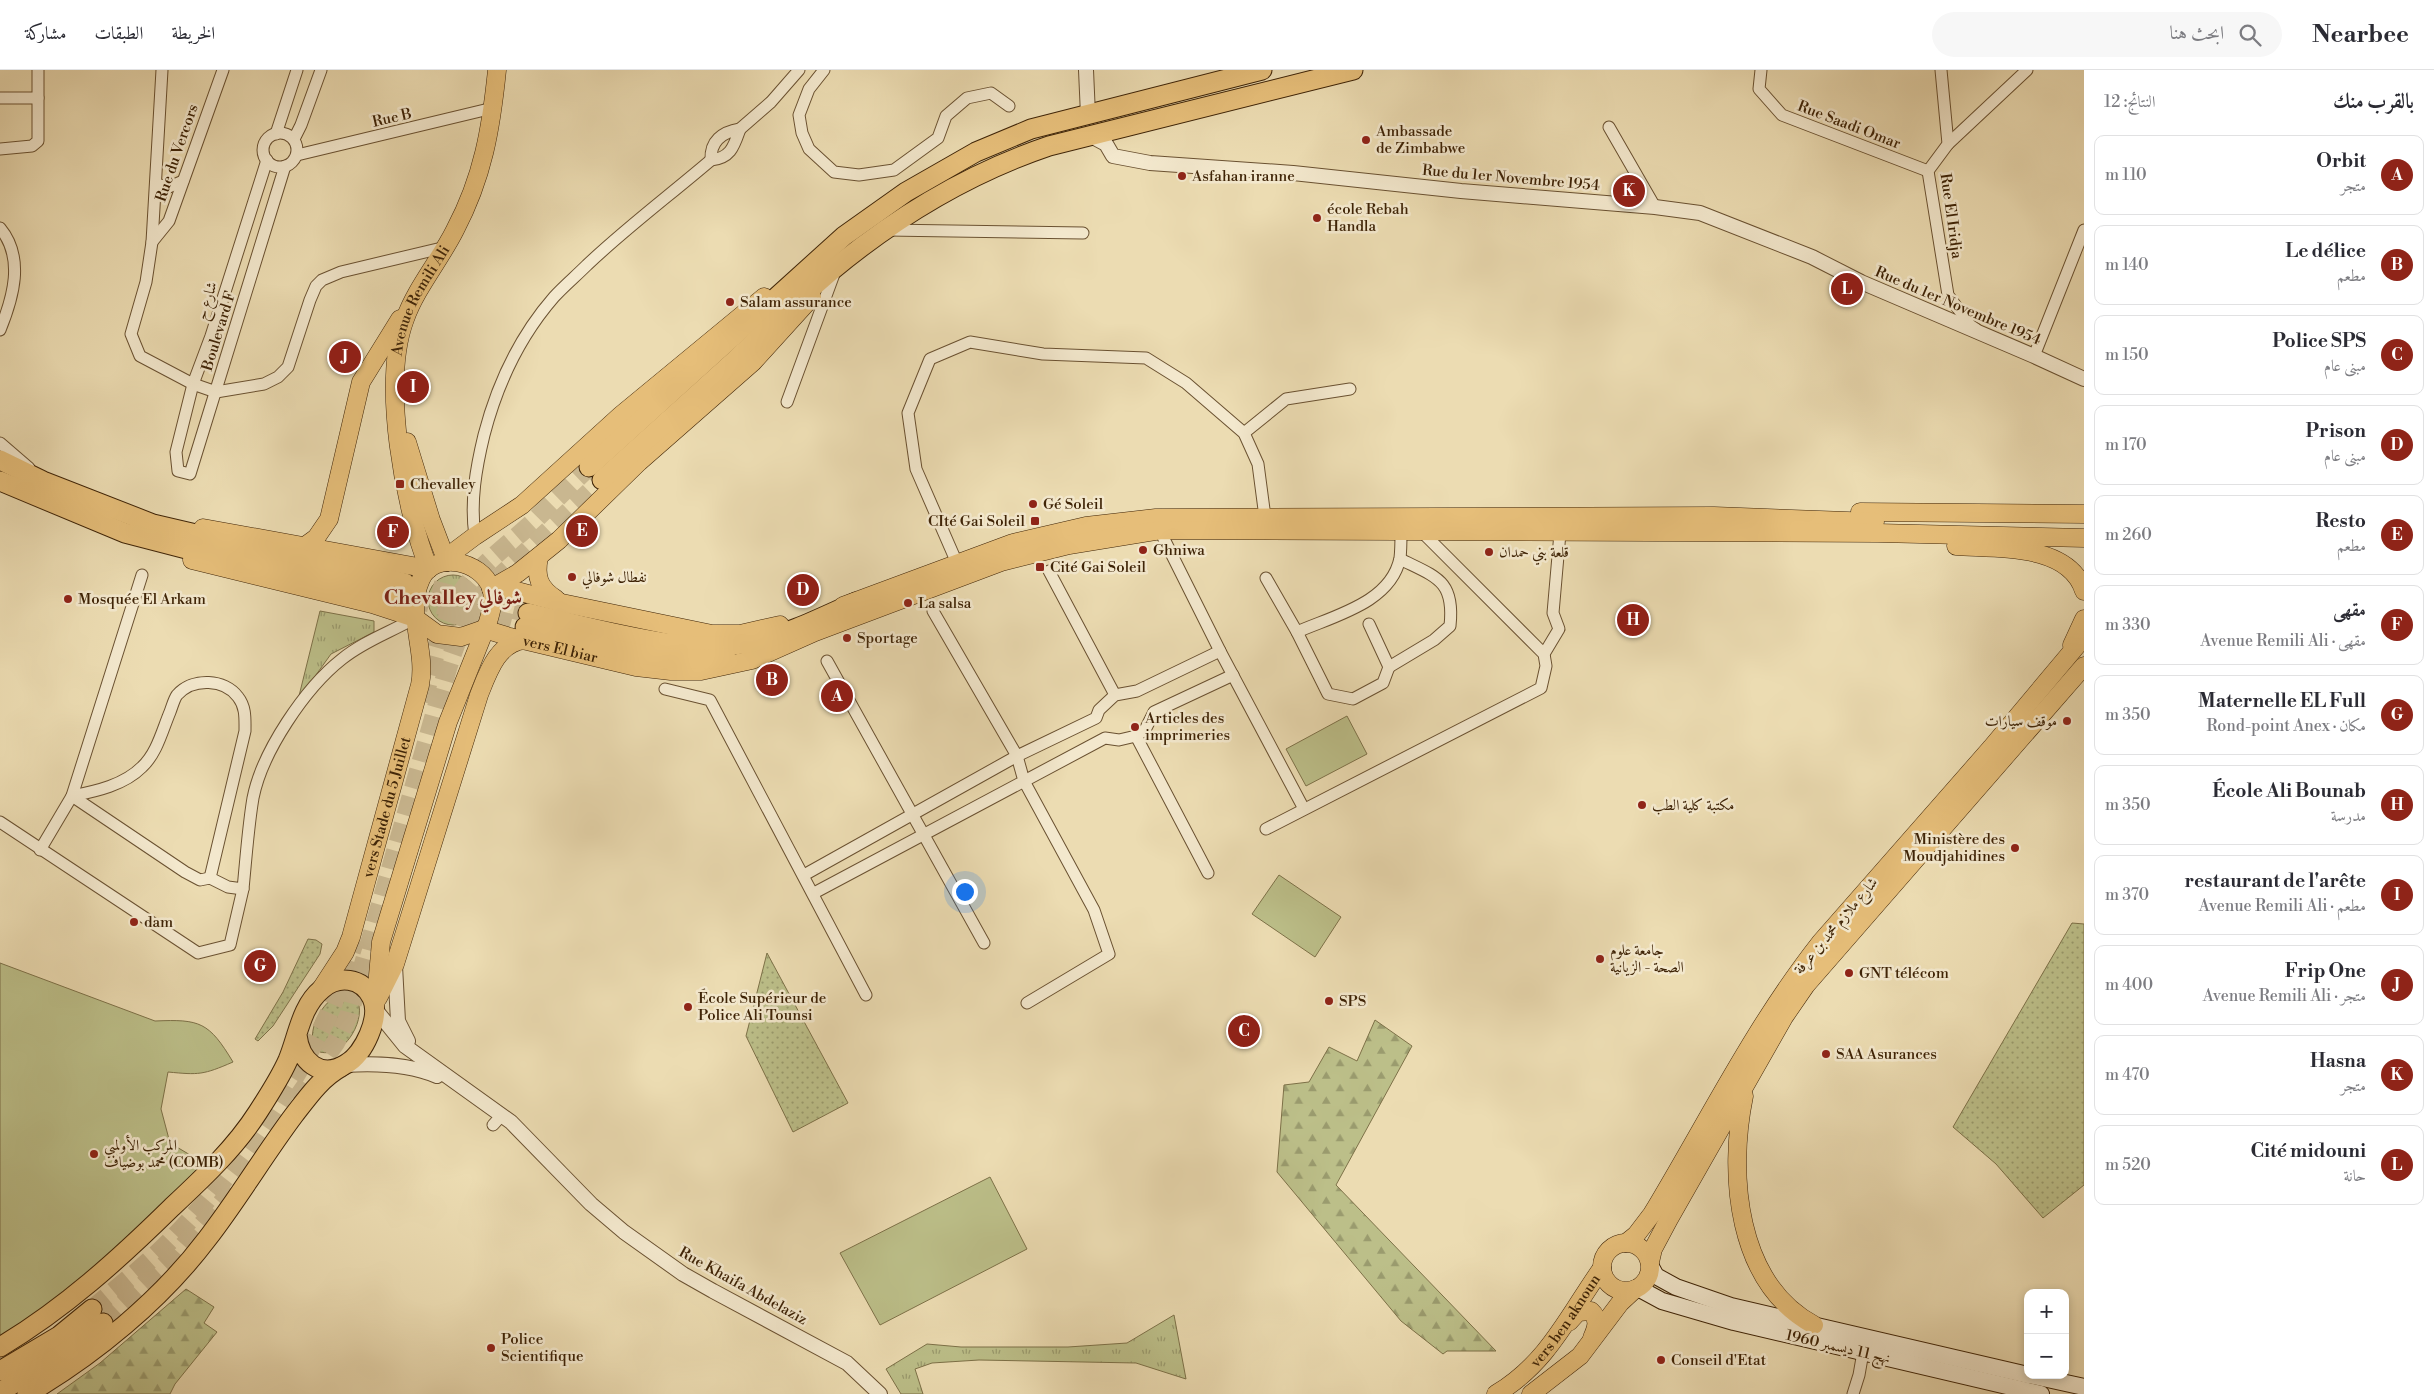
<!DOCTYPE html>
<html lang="ar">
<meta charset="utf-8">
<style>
:root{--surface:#fff;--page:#f7f7f7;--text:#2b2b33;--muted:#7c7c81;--line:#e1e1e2;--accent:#8f2418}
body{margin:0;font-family:"Libre Bodoni",Amiri,serif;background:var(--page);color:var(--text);direction:rtl}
.controls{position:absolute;right:15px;bottom:15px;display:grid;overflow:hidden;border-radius:10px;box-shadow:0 2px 8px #0003}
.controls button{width:45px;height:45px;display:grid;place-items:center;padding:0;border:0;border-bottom:1px solid var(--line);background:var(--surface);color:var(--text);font:25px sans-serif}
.you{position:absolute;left:964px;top:821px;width:18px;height:18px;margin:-12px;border:4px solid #fff;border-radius:50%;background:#1a73e8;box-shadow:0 0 0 8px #1a73e833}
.badge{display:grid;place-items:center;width:32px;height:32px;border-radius:50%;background:var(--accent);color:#fff;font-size:16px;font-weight:700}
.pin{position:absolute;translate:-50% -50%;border:2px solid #fff;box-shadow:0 1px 5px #0006}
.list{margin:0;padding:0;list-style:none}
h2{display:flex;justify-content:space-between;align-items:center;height:65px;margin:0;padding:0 20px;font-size:21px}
h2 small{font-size:16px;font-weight:400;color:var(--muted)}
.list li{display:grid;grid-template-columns:32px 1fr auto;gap:15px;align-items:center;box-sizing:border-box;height:80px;margin:0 10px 10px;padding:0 10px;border:1px solid var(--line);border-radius:10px}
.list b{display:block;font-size:19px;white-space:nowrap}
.list p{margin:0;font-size:16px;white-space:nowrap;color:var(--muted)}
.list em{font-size:16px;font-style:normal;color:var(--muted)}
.icon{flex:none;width:28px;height:28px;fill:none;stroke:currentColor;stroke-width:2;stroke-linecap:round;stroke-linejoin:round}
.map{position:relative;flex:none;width:2084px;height:1324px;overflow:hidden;direction:ltr}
header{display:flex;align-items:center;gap:30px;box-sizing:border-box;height:70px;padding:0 25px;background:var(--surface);border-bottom:1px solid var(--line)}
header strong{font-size:24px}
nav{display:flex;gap:28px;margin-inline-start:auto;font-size:18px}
.search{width:350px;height:45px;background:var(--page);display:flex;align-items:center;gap:12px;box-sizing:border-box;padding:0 18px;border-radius:28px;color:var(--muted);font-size:19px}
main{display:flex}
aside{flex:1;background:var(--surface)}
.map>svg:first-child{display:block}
.grass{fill:url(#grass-tufts);stroke:#7d7148}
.forest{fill:url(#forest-firs);stroke:#7d7148}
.park{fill:url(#park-dots);stroke:#7d7148}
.pitch{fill:#bcbf89;stroke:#7d7148}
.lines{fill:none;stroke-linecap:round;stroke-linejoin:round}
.trunk-tunnel{stroke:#c9b790;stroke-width:19;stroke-dasharray:19 9;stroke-linecap:butt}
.minor-casing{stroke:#6a5131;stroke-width:13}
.tertiary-casing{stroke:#6a5131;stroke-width:16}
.secondary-casing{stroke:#3e2306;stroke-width:18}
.primary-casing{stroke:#3e2306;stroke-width:19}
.trunk-casing{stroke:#3e2306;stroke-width:21}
.minor{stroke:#f3e8cd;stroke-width:11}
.tertiary{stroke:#f3e8cd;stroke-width:14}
.secondary{stroke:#f3e8cd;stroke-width:16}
.primary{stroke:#e6be79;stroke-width:18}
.trunk{stroke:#e6be79;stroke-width:19}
.poi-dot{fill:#8f2418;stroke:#f3e8cd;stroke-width:2}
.labels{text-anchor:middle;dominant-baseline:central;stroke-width:5;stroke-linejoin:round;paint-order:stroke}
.street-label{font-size:15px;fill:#3e2306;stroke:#f3e8cd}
.poi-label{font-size:15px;fill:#3e2306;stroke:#f3e8cd;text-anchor:start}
.district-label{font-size:20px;font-weight:bold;fill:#7a1f14;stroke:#f3e8cd}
</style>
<header>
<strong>Nearbee</strong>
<div class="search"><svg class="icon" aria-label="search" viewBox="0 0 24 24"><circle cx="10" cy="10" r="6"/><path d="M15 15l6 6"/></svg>ابحث هنا</div>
<nav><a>الخريطة</a><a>الطبقات</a><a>مشاركة</a></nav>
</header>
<main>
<aside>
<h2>بالقرب منك<small>النتائج: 12</small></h2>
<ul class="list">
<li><span class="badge">A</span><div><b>Orbit</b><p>متجر</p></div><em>110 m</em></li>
<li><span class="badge">B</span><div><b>Le délice</b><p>مطعم</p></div><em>140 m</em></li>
<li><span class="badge">C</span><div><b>Police SPS</b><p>مبنى عام</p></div><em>150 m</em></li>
<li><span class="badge">D</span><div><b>Prison</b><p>مبنى عام</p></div><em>170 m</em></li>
<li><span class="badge">E</span><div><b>Resto</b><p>مطعم</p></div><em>260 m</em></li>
<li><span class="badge">F</span><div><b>مقهى</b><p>مقهى · Avenue Remili Ali</p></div><em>330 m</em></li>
<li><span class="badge">G</span><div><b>Maternelle EL Full</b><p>مكان · Rond-point Anex</p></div><em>350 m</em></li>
<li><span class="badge">H</span><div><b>École Ali Bounab</b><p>مدرسة</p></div><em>350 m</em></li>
<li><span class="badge">I</span><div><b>restaurant de l'arête</b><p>مطعم · Avenue Remili Ali</p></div><em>370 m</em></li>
<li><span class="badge">J</span><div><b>Frip One</b><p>متجر · Avenue Remili Ali</p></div><em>400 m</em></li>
<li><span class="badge">K</span><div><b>Hasna</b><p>متجر</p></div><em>470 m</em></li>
<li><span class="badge">L</span><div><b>Cité midouni</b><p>حانة</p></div><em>520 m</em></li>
</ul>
</aside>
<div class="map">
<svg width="2084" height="1324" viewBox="0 0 2084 1324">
<defs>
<pattern id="grass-tufts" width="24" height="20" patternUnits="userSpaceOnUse" patternTransform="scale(1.25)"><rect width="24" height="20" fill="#bcbf89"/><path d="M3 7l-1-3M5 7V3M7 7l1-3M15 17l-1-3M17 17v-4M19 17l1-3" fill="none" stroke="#9a9b6e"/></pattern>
<pattern id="forest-firs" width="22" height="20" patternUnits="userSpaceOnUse" patternTransform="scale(1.25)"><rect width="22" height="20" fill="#bcbf89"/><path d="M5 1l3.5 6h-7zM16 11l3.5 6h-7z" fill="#9a9b6e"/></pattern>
<pattern id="park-dots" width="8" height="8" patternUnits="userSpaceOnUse" patternTransform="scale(1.25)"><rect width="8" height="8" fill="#bcbf89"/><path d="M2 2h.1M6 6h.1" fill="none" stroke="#9a9b6e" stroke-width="1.8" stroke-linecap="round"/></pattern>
</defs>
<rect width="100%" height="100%" fill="#ecdcb2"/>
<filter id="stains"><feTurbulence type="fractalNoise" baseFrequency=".004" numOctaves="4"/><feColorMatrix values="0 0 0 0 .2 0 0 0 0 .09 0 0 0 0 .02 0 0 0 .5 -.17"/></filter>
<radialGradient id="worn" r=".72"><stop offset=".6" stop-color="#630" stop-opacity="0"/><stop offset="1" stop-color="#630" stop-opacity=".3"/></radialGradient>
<g class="grass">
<circle cx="453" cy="530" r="25"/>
<polygon points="320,541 374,551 374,562 331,584 298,630"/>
<polygon points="1174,1245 1186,1309 1136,1293 979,1290 932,1293 915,1299 923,1324 901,1324 886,1299 927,1274 961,1277 1068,1277 1127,1273"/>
</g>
<g class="forest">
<polygon points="1375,950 1412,976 1336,1115 1496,1281 1447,1281 1443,1284 1401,1251 1277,1102 1284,1015 1309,1012 1329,977 1357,991"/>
<polygon points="186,1219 214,1237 204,1253 217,1262 175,1314 170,1324 57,1324 100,1293"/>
</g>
<g class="park">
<polygon points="2072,853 2084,854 2084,1115 2043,1148 1996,1094 1953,1057"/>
<polygon points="308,869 316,870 322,874 320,884 273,956 258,971 255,969 283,922"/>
<polygon points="767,883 848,1033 793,1062 746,966"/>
<path d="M343 922C378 925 351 990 320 982L313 973C309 954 325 929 343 922Z"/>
</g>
<g class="pitch">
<polygon points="1347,646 1367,684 1306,716 1286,679"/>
<polygon points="1279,805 1341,847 1315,887 1252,844"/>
<path d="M0 893 155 951C200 949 209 952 233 992 203 1005 199 1005 168 1002L161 1039 170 1073 207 1095 102 1195 0 1269Z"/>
<polygon points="990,1107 1027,1179 880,1255 840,1183"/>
</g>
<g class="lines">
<g class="trunk-tunnel">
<polyline points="405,513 528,543"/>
<polyline points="411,528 525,557"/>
<path d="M423 632C432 599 438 561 456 531 475 498 505 478 532 453 551 434 570 415 589 397"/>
<path d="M296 1030 336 972 349 945 448 597C458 565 470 537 493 513L602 410"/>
<path d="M92 1239C117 1218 144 1197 167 1174 225 1116 282 1035 320 962 335 933 345 901 355 870"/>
<polyline points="103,1253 175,1185 233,1120"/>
</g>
<g class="minor-casing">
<g id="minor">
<polyline points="162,0 152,172 146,212 131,264 140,286 193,314 216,322 264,314 278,307 288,297 310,230 316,216 322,210 341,202 446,177"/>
<polyline points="824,0 809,19 799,45 802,63 809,79 834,102 859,105 894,100 938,68 946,46 967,28 991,23 1009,36"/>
<polyline points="1761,0 1759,19 1782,45 1928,101"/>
<polyline points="1941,0 1948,74 1928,101 1948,225 1970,255 1976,259"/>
<polyline points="0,28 38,28"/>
<polyline points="1609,57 1655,137"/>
<path d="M740 59C734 76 731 88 711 90 710 71 722 62 740 59Z"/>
<polyline points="740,59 771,32 799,0"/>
<circle cx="280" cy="80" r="17"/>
<polyline points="276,64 297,0"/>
<polyline points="294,69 301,55 321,0"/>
<polyline points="1948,74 2027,0"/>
<polyline points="0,79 32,76 38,71 38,0"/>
<polyline points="297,85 493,38"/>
<polyline points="267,90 211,266 193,314 176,382 178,401 190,404 285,96"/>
<polyline points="156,114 169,117 183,111"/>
<path d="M0 158C25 188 13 228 0 260"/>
<polyline points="887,160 1083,163"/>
<polyline points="152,172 169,151 223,0"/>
<polyline points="2034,286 2084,160"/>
<polyline points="787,332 834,204"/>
<polyline points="1244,363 1286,329 1350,319"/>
<polyline points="0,373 29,398"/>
<polyline points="1160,461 1220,581 1304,739"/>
<path d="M475 466C470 432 476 398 484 365 497 315 520 266 554 227 564 216 576 206 587 195 626 158 670 125 711 90"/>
<polyline points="957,493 916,399 908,343 930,289 970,272 1043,284 1146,288 1186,313 1244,363 1258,394 1265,447"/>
<polyline points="1049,501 1115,625"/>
<polyline points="142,505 72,726 185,802 200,810 210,808"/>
<polyline points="1266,508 1297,562 1328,624 1353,629 1383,613 1389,597 1369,554"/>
<polyline points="933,541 1017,686 1024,711 1094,840 1109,884 1027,933"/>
<path d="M1297 562C1333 546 1391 533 1400 488 1401 480 1401 470 1401 461"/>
<polyline points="1544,584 1559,559 1553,543 1560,463"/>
<polyline points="827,591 984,873"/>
<path d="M1389 597 1434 570 1450 556C1455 510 1436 507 1400 489"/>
<polyline points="665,619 710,630 866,925"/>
<polyline points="1136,666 1208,803"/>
<polyline points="0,752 198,883 230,875 243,819"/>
<polyline points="1266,759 1541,618 1546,596 1544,584 1422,462"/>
<path d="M40 780 72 726C97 721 124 715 142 697 157 683 162 661 170 642 172 637 174 629 177 625 193 607 225 609 238 627 246 637 245 649 245 661L210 808 228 817 243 819C246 789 248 758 253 728 262 682 305 618 342 589 364 571 391 562 415 548"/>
<polyline points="804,805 1017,686 1096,648 1099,640 1115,625 1137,621 1220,581"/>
<polyline points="814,823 1105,668 1119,670 1136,666 1145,660 1154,642 1233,605"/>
<polyline points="493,1055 502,1045"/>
<polyline points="1853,1324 1859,1305 1863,1282"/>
</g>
</g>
<g class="tertiary-casing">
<g id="tertiary">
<polyline points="1086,0 1088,45"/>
<polyline points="1091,66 1106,74 1113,86 1150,93 1293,103 1461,121 1655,137 1700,143 1812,187 1861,212 2034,286 2084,309"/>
<polyline points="395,896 398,951 408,971"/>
<polyline points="375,939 405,976 511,1052 591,1134 624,1162 683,1204 713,1221 847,1293 880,1324"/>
<path d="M346 995C377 993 408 994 437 1006"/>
</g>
</g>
<g class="secondary-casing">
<g id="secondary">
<polyline points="1650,1195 1656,1206 1676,1217 1731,1236 2028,1305"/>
<polyline points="1638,1218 1662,1231 1734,1252 2041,1324"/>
<polyline points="2029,1305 2084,1317"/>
</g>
</g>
<g class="primary-casing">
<g id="primary">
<polyline points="407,372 431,450 447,492"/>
<polyline points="1860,442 2084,444"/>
<polyline points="203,458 429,499"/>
<polyline points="305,476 316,468 329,449 361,312 400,249"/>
<path d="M1956 476C1996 479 2069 473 2084 521"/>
<path d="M539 487C535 507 539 518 556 529"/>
<polyline points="192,490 372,534 415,548 437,564 461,567 484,559"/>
<polyline points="447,492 455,481 475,466 522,435 621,345 764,227"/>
<path id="s1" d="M429 499C404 437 381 313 405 249 416 218 440 190 455 160 483 107 491 59 497 0"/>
<polyline points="492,518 518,503 559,470 639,392 753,292 812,227"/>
<polyline points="491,519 513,520 562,533 712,564 740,564 780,555"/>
<polyline points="843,536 1013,473 1086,456 1156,448 1714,446 1875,452"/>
<path id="s2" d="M484 559 510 567 636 597 671 601H701L752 590 815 562 1001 492 1069 475 1161 460 1878 463 2084 468"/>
<polyline points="2072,575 2084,549"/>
<path id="s3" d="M321 919 345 882 351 867 420 615C427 580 405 544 421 509 434 480 482 491 491 518 495 529 491 542 488 552L448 652 381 872 375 939"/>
<path d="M378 928 395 894 479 625C488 602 498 572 525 570"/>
<path d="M1744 1026C1728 1104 1736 1213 1814 1255"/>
<path d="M1626 1173 1636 1165 1652 1144C1707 1053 1754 957 1820 873L1991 678 2084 567"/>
<circle cx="1626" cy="1197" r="24"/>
<polyline points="1650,1192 1653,1179 1669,1149 1784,947 1806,915 2084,596"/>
<path d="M1569 1252 1578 1242 1591 1241C1600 1249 1596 1259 1592 1268"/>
<path id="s4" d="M1496 1324C1548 1293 1568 1246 1602 1198"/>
<polyline points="1531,1324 1580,1286 1620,1233 1635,1219"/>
</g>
</g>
<g class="trunk-casing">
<g id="trunk">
<polyline points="0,390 43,411 153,454 405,513"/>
<polyline points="589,397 844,166 906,122 976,82 1031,59 1262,0"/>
<path d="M602 410C646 370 690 331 734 291 766 261 797 230 831 201 896 147 969 103 1049 76L1353 0"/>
<polyline points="0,411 125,463 233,491 402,525"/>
<path d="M528 543C595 558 690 588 757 571 791 563 824 546 856 532"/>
<path d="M525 557C590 573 658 595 726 588"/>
<path d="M0 1277C64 1239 119 1189 172 1137 203 1108 235 1078 258 1042 269 1025 280 1008 288 990 298 966 301 936 322 919 338 905 362 907 372 928 381 947 364 984 346 994 320 1010 300 991 297 965"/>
<polyline points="0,1301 59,1266 92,1239"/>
<polyline points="0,1322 69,1280 103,1253"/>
<path d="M27 1324C93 1286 161 1230 207 1169 238 1129 264 1085 294 1045 308 1027 321 1008 341 997"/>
</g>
</g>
<use href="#minor" class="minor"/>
<use href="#tertiary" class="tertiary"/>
<use href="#secondary" class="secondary"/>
<use href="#primary" class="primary"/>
<use href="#trunk" class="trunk"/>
</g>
<g class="poi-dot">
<circle cx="1366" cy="70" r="5"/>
<circle cx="1182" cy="106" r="5"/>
<circle cx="1317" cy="148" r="5"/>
<circle cx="730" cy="232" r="5"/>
<rect x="395" y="409" width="10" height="10" rx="2.5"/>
<circle cx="1033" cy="434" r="5"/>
<rect x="1030" y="446" width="10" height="10" rx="2.5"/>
<circle cx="1143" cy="480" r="5"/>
<circle cx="1489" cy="482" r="5"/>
<rect x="1035" y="492" width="10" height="10" rx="2.5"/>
<circle cx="572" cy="507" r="5"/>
<circle cx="68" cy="529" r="5"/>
<circle cx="908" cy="533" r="5"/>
<circle cx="847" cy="568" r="5"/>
<circle cx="2067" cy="651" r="5"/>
<circle cx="1135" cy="657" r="5"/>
<circle cx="1642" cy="735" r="5"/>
<circle cx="2015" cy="778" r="5"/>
<circle cx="134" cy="852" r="5"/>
<circle cx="1600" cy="889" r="5"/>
<circle cx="1849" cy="903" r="5"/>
<circle cx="1329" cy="931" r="5"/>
<circle cx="688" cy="937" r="5"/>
<circle cx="1826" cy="984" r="5"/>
<circle cx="94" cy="1084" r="5"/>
<circle cx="491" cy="1278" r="5"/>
<circle cx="1661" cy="1290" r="5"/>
</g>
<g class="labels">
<g class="street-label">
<text transform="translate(392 48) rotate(-13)">Rue B</text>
<text transform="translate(1849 55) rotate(21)">Rue Saadi Omar</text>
<text transform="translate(177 83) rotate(-71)">Rue du Vercors</text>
<text transform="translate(1511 108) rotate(5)">Rue du 1er Novembre 1954</text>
<text transform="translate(1951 146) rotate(82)">Rue El Iridja</text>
<text transform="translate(207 231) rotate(-73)">شارع ح</text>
<text stroke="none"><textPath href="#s1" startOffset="278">Avenue Remili Ali</textPath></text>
<text transform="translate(1958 236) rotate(23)">Rue du 1er Novembre 1954</text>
<text transform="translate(219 261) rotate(-73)">Boulevard F</text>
<text stroke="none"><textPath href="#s2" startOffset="79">vers El biar</textPath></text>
<text stroke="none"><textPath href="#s3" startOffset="195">vers Stade du 5 Juillet</textPath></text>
<text transform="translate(1836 856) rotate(-50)">شارع ملازم محمد بن عرفة</text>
<text transform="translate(743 1216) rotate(29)">Rue Khaifa Abdelaziz</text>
<text stroke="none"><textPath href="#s4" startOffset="102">vers ben aknoun</textPath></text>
<text transform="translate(1838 1277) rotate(13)">نهج 11 ديسمبر 1960</text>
</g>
<g class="poi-label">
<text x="1376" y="61">Ambassade<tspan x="1376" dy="17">de Zimbabwe</tspan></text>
<text x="1192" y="106">Asfahan iranne</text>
<text x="1327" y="139">école Rebah<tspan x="1327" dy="17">Handla</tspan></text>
<text x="740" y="232">Salam assurance</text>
<text x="410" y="414">Chevalley</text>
<text x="1043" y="434">Gé Soleil</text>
<text x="1025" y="451" text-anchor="end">CIté Gai Soleil</text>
<text x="1153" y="480">Ghniwa</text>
<text x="1499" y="482">قلعة بني حمدان</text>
<text x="1050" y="497">Cité Gai Soleil</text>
<text x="582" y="507">نفطال شوفالي</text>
<text x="78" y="529">Mosquée El Arkam</text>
<text x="918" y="533">La salsa</text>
<text x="857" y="568">Sportage</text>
<text x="1145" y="648">Articles des<tspan x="1145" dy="17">imprimeries</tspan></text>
<text x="2057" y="651" text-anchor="end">موقف سيارات</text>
<text x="1652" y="735">مكتبة كلية الطب</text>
<text x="2005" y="769" text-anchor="end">Ministère des<tspan x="2005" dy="17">Moudjahidines</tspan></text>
<text x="144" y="852">dam</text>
<text x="1610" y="880">جامعة علوم<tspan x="1610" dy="17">الصحة - الزيانية</tspan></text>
<text x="1859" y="903">GNT télécom</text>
<text x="698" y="928">École Supérieur de<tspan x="698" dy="17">Police Ali Tounsi</tspan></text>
<text x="1339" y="931">SPS</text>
<text x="1836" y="984">SAA Asurances</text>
<text x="104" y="1075">المركب الأولمبي<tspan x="104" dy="17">محمد بوضياف (COMB)</tspan></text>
<text x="501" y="1269">Police<tspan x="501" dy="17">Scientifique</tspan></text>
<text x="1671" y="1290">Conseil d'Etat</text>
</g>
<g class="district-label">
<text x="453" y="528">Chevalley شوفالي</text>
</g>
</g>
<rect width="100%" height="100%" filter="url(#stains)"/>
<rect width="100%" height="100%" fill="url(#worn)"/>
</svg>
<div class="controls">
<button>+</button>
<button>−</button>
</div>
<div class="you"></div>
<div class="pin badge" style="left:837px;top:626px">A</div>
<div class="pin badge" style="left:772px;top:610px">B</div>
<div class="pin badge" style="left:1244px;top:961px">C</div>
<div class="pin badge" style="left:803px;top:520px">D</div>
<div class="pin badge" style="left:582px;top:461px">E</div>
<div class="pin badge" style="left:393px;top:462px">F</div>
<div class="pin badge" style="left:260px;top:896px">G</div>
<div class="pin badge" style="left:1633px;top:550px">H</div>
<div class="pin badge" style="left:413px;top:317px">I</div>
<div class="pin badge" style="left:345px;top:287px">J</div>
<div class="pin badge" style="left:1629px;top:121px">K</div>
<div class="pin badge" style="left:1847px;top:219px">L</div>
</div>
</main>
